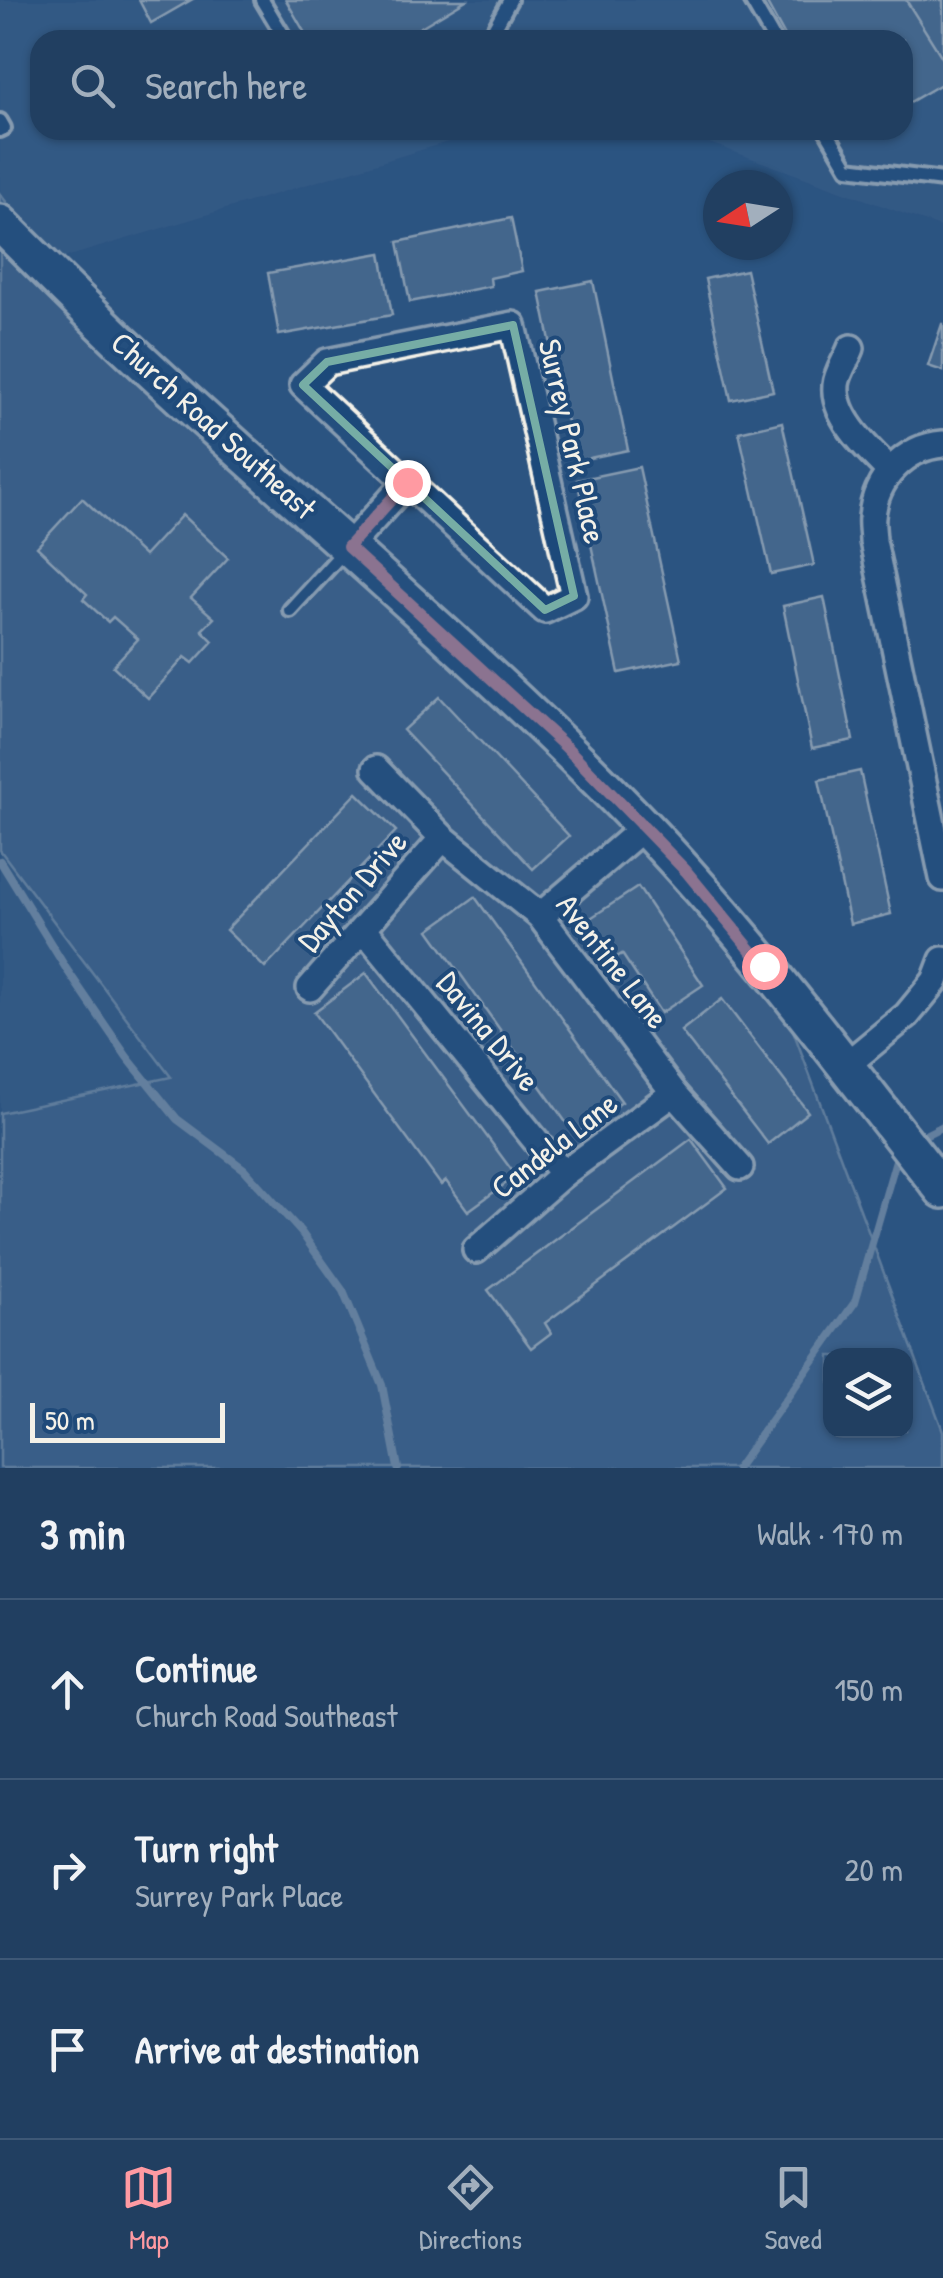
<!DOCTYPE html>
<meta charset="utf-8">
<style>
:root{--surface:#213f61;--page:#2d4a6a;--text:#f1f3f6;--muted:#a2afbd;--line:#3e5876;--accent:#ff9aa2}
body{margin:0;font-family:"Patrick Hand",sans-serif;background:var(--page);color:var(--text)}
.controls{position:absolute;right:30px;bottom:30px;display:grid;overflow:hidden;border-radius:20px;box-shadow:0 2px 8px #0004}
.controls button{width:90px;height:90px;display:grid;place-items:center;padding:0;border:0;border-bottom:2px solid var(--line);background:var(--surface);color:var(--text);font:50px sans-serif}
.compass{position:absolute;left:703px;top:170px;width:90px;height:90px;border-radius:50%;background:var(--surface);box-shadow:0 2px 8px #0004;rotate:258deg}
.scale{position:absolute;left:30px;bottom:25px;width:195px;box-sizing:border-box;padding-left:10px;border:5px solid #f4f1e8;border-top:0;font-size:28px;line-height:35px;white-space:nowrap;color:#f4f1e8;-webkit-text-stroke:8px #1f4a7a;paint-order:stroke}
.stop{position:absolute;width:30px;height:30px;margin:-22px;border:8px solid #ff9aa2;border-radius:50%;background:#fff}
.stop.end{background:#ff9aa2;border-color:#fff;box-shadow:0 2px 10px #0008}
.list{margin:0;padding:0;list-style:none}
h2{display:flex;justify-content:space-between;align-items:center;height:130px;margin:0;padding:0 40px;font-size:42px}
h2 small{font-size:32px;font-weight:400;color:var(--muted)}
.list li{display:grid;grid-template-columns:65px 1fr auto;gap:30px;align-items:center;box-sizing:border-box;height:180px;padding:0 40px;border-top:2px solid var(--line)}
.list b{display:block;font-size:38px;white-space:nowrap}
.list p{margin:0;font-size:32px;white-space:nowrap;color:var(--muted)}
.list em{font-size:32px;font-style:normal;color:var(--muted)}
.icon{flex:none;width:55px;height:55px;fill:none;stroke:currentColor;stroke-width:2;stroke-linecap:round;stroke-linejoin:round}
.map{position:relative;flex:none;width:943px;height:1468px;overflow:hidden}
.search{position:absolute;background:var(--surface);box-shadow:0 2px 8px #0004;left:30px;right:30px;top:30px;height:110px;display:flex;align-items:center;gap:25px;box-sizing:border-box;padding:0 35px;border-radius:30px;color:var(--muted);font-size:38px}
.sheet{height:670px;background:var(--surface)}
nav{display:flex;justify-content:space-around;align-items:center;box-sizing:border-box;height:140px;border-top:2px solid var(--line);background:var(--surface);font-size:28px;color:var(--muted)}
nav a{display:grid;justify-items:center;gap:5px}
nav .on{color:var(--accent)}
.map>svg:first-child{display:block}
.built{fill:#3b6088}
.green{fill:#496b90;stroke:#9eaebc;stroke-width:2.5;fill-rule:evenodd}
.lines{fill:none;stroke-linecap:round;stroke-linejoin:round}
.stream{stroke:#a7b4c0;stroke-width:8}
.building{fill:#5e7b9a;stroke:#f4f1e8;stroke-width:2.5}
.lane-casing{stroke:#f4f1e8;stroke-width:20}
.street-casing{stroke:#f4f1e8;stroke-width:32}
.secondary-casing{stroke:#f4f1e8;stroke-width:42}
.lane{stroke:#1f4a7a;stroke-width:12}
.street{stroke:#1f4a7a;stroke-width:25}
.secondary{stroke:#1f4a7a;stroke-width:35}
.route{stroke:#ff9aa2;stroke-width:12}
.marked{fill:none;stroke:#76ada5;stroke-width:8;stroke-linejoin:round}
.labels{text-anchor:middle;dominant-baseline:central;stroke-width:8;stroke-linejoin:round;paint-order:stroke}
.street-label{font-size:32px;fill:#f4f1e8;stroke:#1f4a7a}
</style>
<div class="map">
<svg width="943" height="1468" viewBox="0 0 943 1468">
<rect width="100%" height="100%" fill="#2c5481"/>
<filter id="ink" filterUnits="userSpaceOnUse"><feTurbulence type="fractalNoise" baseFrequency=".01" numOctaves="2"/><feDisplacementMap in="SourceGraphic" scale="20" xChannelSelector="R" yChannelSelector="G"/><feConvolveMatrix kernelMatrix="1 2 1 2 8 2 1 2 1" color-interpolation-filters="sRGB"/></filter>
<g filter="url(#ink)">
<g class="built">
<polygon points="0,0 943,0 943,228 674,130 903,130 903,40 40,40 40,130 487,130 53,261 0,194"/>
<polygon points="0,850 170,1076 171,1077 0,1113"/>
</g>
<path class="green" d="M0 194 53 261 565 747 788 1017 943 1431V1468H0V1113L171 1077 0 850ZM830 1356H906V1430H830Z"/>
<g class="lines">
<g class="stream">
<polyline points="0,861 67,970 127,1057 177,1119 244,1169 301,1232 343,1291 382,1385 398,1468"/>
<polyline points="927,1134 943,1126"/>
<polyline points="737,1468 855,1302 896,1160"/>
</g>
</g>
<g class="building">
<polygon points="139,0 191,0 151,23"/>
<polygon points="286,0 466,0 399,40 309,40"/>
<polygon points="765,0 943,0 943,83 903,106 903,40 787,40"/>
<polygon points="906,0 943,0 943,59"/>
<polygon points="511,218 522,271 490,278 491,286 410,302 398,242"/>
<polygon points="381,253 392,315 279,335 268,273"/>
<polygon points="746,270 773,391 731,400 705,279"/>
<polygon points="593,281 628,450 575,461 540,292"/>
<polygon points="942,324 943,324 943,371 928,366"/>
<polygon points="782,422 814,565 771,574 739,432"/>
<polygon points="639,467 681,660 619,673 577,480"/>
<polygon points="82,498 144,556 182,515 228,558 191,598 214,618 202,630 213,641 193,663 185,657 148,698 113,666 138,639 113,617 108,622 83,599 87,594 37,547"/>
<polygon points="824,597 853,740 812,748 783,606"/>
<polygon points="439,697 569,836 533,869 403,730"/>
<polygon points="860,771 891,914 850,924 819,780"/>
<polygon points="357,793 396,831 265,968 226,930"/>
<polygon points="638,887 703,985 661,1013 622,954 615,958 589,919"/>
<polygon points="475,897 622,1102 575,1135 429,930"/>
<polygon points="366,973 516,1176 468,1211 446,1181 441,1185 314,1012"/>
<polygon points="722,999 808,1112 768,1144 681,1031"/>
<polygon points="691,1139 727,1188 545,1323 551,1333 531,1348 488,1290"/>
</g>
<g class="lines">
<g class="lane-casing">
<g id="lane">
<polyline points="262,0 286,40"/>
<polyline points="751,0 774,40"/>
<polyline points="488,40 510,0"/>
<polyline points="0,121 4,128 0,130"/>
<polyline points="826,130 848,168 943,180"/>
<polyline points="290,610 346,549"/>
</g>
</g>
<g class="street-casing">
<g id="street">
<polygon points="513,325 574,596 545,610 303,385 327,362"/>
<path d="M851 348C847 359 837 373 836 385 833 418 869 450 890 471"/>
<path d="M943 444C905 447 875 479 872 517 871 525 873 534 873 541L943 878"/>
<polyline points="348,547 407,482"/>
<polyline points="376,769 443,838 540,916 674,1093 740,1167"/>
<polyline points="540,916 644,827"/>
<polyline points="364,929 563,1174"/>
<polyline points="310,988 443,838"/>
<polyline points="845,1066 907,1015 935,981 943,960"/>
<polyline points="476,1250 563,1174 674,1093"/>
</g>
</g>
<g class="secondary-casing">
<path id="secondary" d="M0 223C41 264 82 305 124 345 297 507 481 657 645 828 753 941 846 1068 943 1190"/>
</g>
<use href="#lane" class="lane"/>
<use href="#street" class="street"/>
<use href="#secondary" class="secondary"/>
</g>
</g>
<g class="lines" filter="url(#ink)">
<polyline class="route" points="407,482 348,547 565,746 686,871 764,966"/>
</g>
<path d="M0 0H943V1468H0ZM513 325 574 596 545 610 303 385 327 362Z" fill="#2c5481" fill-opacity=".55" fill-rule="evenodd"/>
<path class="marked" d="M513 325 574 596 545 610 303 385 327 362Z"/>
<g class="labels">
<g class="street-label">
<text transform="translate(214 425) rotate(42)">Church Road Southeast</text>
<text transform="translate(573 441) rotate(77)">Surrey Park Place</text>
<text transform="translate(352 891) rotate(-49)">Dayton Drive</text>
<text transform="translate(613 961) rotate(52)">Aventine Lane</text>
<text transform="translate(489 1031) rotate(51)">Davina Drive</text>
<text transform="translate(554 1145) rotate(-38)">Candela Lane</text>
</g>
</g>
</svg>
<div class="controls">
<button><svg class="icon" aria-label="layers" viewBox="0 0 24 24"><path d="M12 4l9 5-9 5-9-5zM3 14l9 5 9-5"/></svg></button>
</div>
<svg class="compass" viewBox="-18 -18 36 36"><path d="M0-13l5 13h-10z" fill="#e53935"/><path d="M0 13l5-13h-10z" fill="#a2afbd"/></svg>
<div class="scale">50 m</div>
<div class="stop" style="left:764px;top:966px"></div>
<div class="stop end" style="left:407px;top:482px"></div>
<div class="search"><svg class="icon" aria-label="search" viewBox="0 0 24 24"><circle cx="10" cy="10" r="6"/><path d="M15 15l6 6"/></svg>Search here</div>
</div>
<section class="sheet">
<h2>3 min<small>Walk · 170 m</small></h2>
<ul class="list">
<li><svg class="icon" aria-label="ahead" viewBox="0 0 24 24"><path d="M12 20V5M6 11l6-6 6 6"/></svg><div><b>Continue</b><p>Church Road Southeast</p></div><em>150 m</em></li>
<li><svg class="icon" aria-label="right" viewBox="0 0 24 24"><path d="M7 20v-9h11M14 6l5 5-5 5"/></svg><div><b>Turn right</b><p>Surrey Park Place</p></div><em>20 m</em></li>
<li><svg class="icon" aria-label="arrive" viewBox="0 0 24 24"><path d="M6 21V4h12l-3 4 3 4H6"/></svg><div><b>Arrive at destination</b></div></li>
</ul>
</section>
<nav>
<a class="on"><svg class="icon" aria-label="map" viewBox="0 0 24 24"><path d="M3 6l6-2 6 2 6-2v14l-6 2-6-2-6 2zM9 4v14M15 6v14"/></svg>Map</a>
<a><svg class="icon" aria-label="directions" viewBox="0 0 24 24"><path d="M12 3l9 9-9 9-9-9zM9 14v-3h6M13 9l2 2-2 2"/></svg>Directions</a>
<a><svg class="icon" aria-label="saved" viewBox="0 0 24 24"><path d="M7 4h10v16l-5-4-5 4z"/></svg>Saved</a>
</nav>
